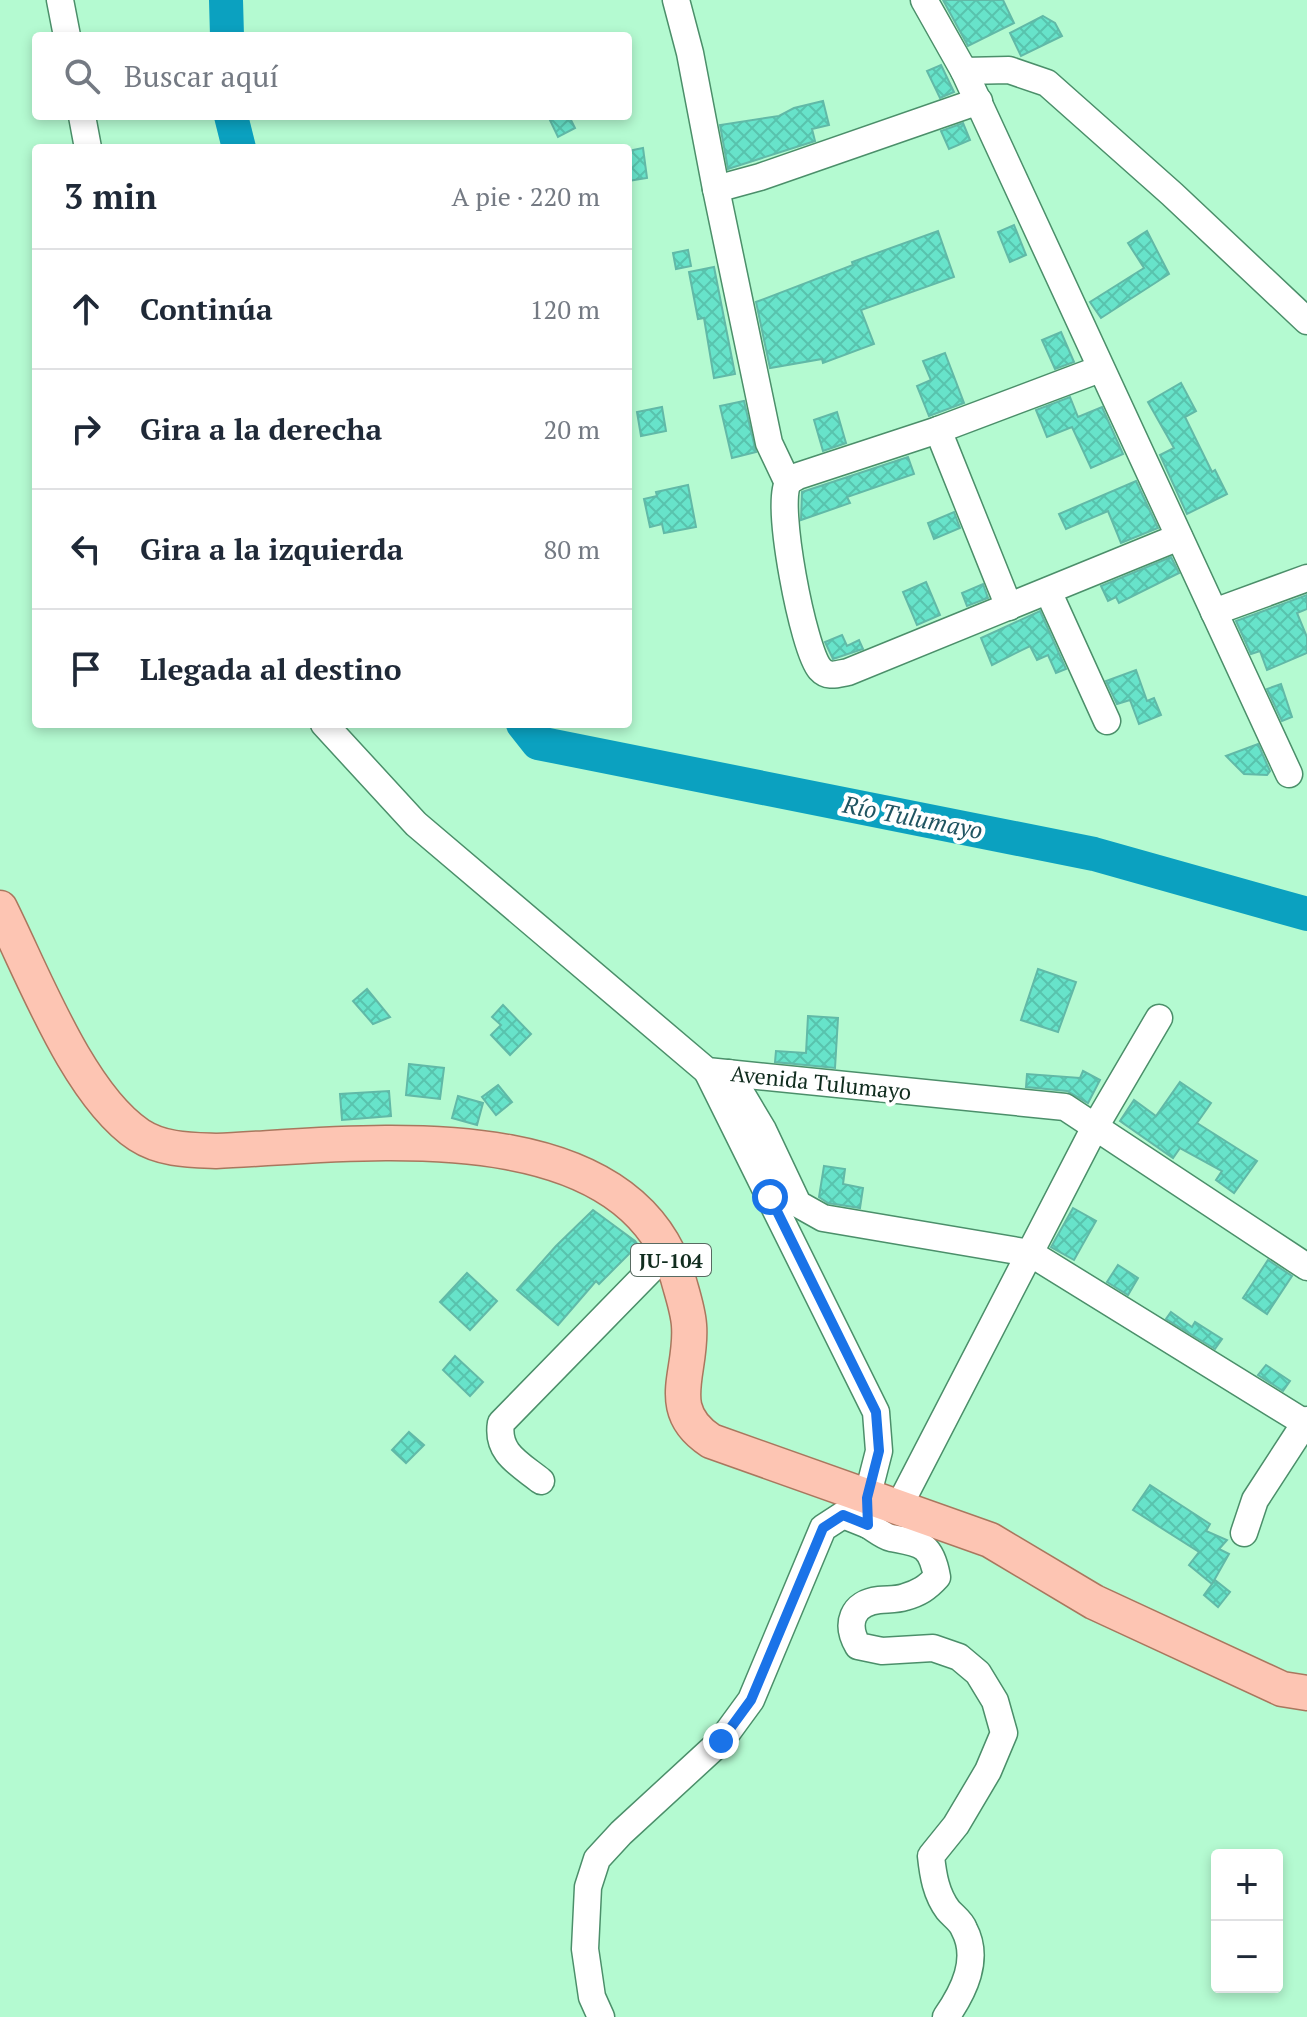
<!DOCTYPE html>
<html lang="es">
<meta charset="utf-8">
<style>
:root{--surface:#fff;--page:#f2f2f3;--text:#1f2937;--muted:#747a83;--line:#e0e1e3}
body{margin:0;font-family:"PT Serif",serif;background:var(--page);color:var(--text)}
.controls{position:absolute;right:24px;bottom:24px;display:grid;overflow:hidden;border-radius:8px;box-shadow:0 4px 12px #0003}
.controls button{width:72px;height:72px;display:grid;place-items:center;padding:0;border:0;border-bottom:2px solid var(--line);background:var(--surface);color:var(--text);font:40px sans-serif}
.stop{position:absolute;width:24px;height:24px;margin:-18px;border:6px solid #1a73e8;border-radius:50%;background:#fff}
.stop.end{background:#1a73e8;border-color:#fff;box-shadow:0 2px 8px #0008}
.list{margin:0;padding:0;list-style:none}
h2{display:flex;justify-content:space-between;align-items:center;height:104px;margin:0;padding:0 32px;font-size:34px}
h2 small{font-size:26px;font-weight:400;color:var(--muted)}
.list li{display:grid;grid-template-columns:52px 1fr auto;gap:24px;align-items:center;box-sizing:border-box;height:120px;padding:0 32px;border-top:2px solid var(--line)}
.list b{display:block;font-size:30px;white-space:nowrap}
.list em{font-size:26px;font-style:normal;color:var(--muted)}
.icon{flex:none;width:44px;height:44px;fill:none;stroke:currentColor;stroke-width:2;stroke-linecap:round;stroke-linejoin:round}
.map{position:relative;flex:none;width:1307px;height:2017px;overflow:hidden}
.search{position:absolute;background:var(--surface);box-shadow:0 4px 12px #0003;left:32px;top:32px;width:600px;height:88px;display:flex;align-items:center;gap:20px;box-sizing:border-box;padding:0 28px;border-radius:8px;color:var(--muted);font-size:30px}
.panel{position:absolute;background:var(--surface);box-shadow:0 4px 12px #0003;left:32px;top:144px;width:600px;height:584px;border-radius:8px}
.map>svg:first-child{display:block}
.lines{fill:none;stroke-linecap:round;stroke-linejoin:round}
.river{stroke:#0ba1c0;stroke-width:34}
.building{fill:url(#building-cross-hatch);stroke:#61b9a7;stroke-width:2}
.minor-casing{stroke:#4b8f6a;stroke-width:29}
.major-casing{stroke:#a9775e;stroke-width:37}
.minor{stroke:#fff;stroke-width:26}
.major{stroke:#fdc5b3;stroke-width:34}
.route{stroke:#1a73e8;stroke-width:10}
.labels{text-anchor:middle;dominant-baseline:central;stroke-width:8;stroke-linejoin:round;paint-order:stroke}
.shield{fill:#fff;stroke:#586b62;stroke-width:2}
.shield-label{font-size:20px;font-weight:bold;fill:#102c1e}
.street-label{font-size:22px;fill:#102c1e;stroke:#fff}
.water-label{font-size:24px;font-style:italic;fill:#205461;stroke:#fff}
</style>
<div class="map">
<svg width="1307" height="2017" viewBox="0 0 1307 2017">
<defs>
<pattern id="building-cross-hatch" width="8" height="8" patternUnits="userSpaceOnUse" patternTransform="scale(2)"><rect width="8" height="8" fill="#67e3ca"/><path d="M0 0l8 8M0 8l8-8" fill="none" stroke="#58c3ad"/></pattern>
</defs>
<rect width="100%" height="100%" fill="#b4fad1"/>
<g class="lines">
<g class="river">
<polyline points="226,0 227,36"/>
<polyline points="231,116 239,148"/>
<polyline points="523,724 538,743 1094,854 1307,914"/>
</g>
</g>
<g class="building">
<polygon points="943,0 1003,0 1014,23 968,46"/>
<polygon points="1043,16 1055,23 1062,36 1021,56 1010,33"/>
<polygon points="941,65 954,92 940,98 927,71"/>
<polygon points="823,101 829,125 812,129 815,141 728,169 720,125 779,116 794,108"/>
<polygon points="548,116 569,116 575,128 558,137"/>
<polygon points="963,123 970,140 949,149 941,131"/>
<polygon points="643,148 647,178 628,181 628,151"/>
<polygon points="1014,225 1026,255 1010,262 998,232"/>
<polygon points="938,231 954,277 861,310 874,344 823,363 822,359 770,368 756,302 853,265 852,262"/>
<polygon points="1147,231 1169,274 1101,318 1090,302 1144,268 1128,243"/>
<polygon points="688,250 691,266 676,269 673,253"/>
<polygon points="714,267 735,374 714,378 704,318 698,319 689,272"/>
<polygon points="1061,332 1074,362 1055,369 1042,340"/>
<polygon points="945,353 964,403 929,416 917,386 931,380 923,361"/>
<polygon points="1181,383 1196,411 1185,417 1212,472 1215,470 1227,494 1187,514 1160,455 1174,448 1148,402"/>
<polygon points="1070,397 1078,417 1102,407 1123,454 1091,468 1072,427 1047,437 1036,410"/>
<polygon points="744,401 756,452 732,458 720,406"/>
<polygon points="662,407 666,431 641,436 637,412"/>
<polygon points="837,412 846,443 823,451 814,420"/>
<polygon points="908,457 914,474 847,497 850,503 801,520 802,492"/>
<polygon points="1136,481 1158,528 1121,543 1108,511 1066,529 1059,514"/>
<polygon points="688,485 696,527 664,533 662,524 650,527 644,499 657,496 656,492"/>
<polygon points="954,512 960,528 934,539 928,523"/>
<polygon points="1171,557 1179,573 1119,603 1116,597 1108,601 1101,586"/>
<polygon points="926,582 940,615 917,625 903,592"/>
<polygon points="983,584 988,598 967,606 962,593"/>
<polygon points="1307,595 1307,609 1297,613 1307,637 1307,653 1267,670 1260,651 1251,654 1236,621"/>
<polygon points="1040,611 1066,669 1056,673 1048,655 1037,660 1030,646 992,665 981,638"/>
<polygon points="842,635 847,646 859,640 863,649 833,659 825,642"/>
<polygon points="1136,670 1147,701 1154,698 1161,715 1139,724 1130,700 1117,704 1106,681"/>
<polygon points="1281,684 1292,717 1282,721 1267,689"/>
<polygon points="1258,744 1270,771 1267,775 1244,774 1226,756"/>
<polygon points="1038,969 1076,982 1058,1032 1021,1020"/>
<polygon points="367,989 390,1017 373,1024 353,1001"/>
<polygon points="503,1005 531,1034 510,1055 491,1035 501,1025 492,1017"/>
<polygon points="808,1016 838,1018 835,1068 775,1062 776,1051 806,1053"/>
<polygon points="409,1064 444,1068 440,1099 406,1095"/>
<polygon points="1083,1071 1100,1080 1088,1103 1067,1091 1026,1087 1027,1074 1080,1078"/>
<polygon points="1180,1082 1211,1103 1197,1123 1257,1161 1234,1193 1216,1180 1222,1171 1180,1148 1173,1158 1120,1121 1134,1100 1156,1116"/>
<polygon points="498,1085 512,1102 496,1115 482,1097"/>
<polygon points="389,1091 391,1116 342,1120 340,1094"/>
<polygon points="458,1096 483,1103 477,1125 452,1118"/>
<polygon points="824,1166 845,1169 843,1184 863,1188 860,1208 828,1203 819,1197"/>
<polygon points="1073,1208 1096,1221 1074,1260 1051,1247"/>
<polygon points="593,1210 635,1241 638,1245 599,1284 596,1281 558,1325 517,1290 556,1246"/>
<polygon points="1268,1260 1292,1276 1267,1314 1243,1298"/>
<polygon points="1118,1265 1138,1278 1128,1295 1107,1282"/>
<polygon points="467,1273 497,1301 470,1330 440,1302"/>
<polygon points="1171,1312 1192,1327 1195,1322 1222,1339 1215,1349 1166,1319"/>
<polygon points="455,1356 483,1382 470,1396 443,1370"/>
<polygon points="1266,1365 1290,1381 1283,1391 1258,1375"/>
<polygon points="409,1432 424,1445 406,1463 392,1450"/>
<polygon points="1150,1485 1210,1524 1206,1531 1227,1540 1219,1549 1229,1554 1212,1584 1189,1565 1199,1552 1133,1510"/>
<polygon points="1215,1580 1230,1592 1218,1607 1204,1595"/>
</g>
<g class="lines">
<g class="minor-casing">
<g id="minor">
<polyline points="60,0 67,36"/>
<polyline points="676,0 690,53 716,189 769,443 788,483"/>
<polyline points="924,0 964,71 1009,70 1047,83 1172,194 1307,321"/>
<polyline points="964,71 1289,774"/>
<polyline points="82,116 88,148"/>
<polyline points="716,189 760,177 979,101"/>
<path d="M1100 369 938 430 798 476C795 478 791 479 788 483 775 502 803 650 820 669 828 678 837 674 848 672L1179 537"/>
<polyline points="938,430 1009,607"/>
<polyline points="1048,591 1107,721"/>
<polyline points="1214,612 1307,578"/>
<polyline points="324,724 416,824 707,1071 1065,1107 1307,1267"/>
<path d="M707 1071 876 1412 879 1451 867 1498 868 1525C875 1529 883 1536 891 1538 921 1544 931 1543 937 1577 927 1588 919 1593 905 1597 896 1600 888 1599 879 1600 852 1603 845 1624 858 1646L882 1651 933 1648 959 1657 978 1673 995 1701 1004 1733 988 1771 956 1825 931 1856C933 1875 936 1894 948 1910 953 1916 961 1921 964 1929 980 1959 964 1991 946 2017"/>
<polyline points="729,1073 763,1130 798,1204 823,1218 1030,1253 1305,1423"/>
<path d="M541 1481C520 1464 496 1453 501 1423L668 1252"/>
<polyline points="898,1508 1095,1127 1159,1018"/>
<polyline points="1244,1533 1255,1500 1307,1420"/>
<polyline points="601,2017 592,1997 585,1949 588,1887 597,1859 621,1833 721,1741 751,1700 823,1528 843,1515 868,1525"/>
</g>
</g>
<g class="major-casing">
<path id="major" d="M0 908C33 974 78 1094 139 1135 162 1150 189 1150 216 1151 355 1145 624 1106 678 1278 682 1293 688 1310 689 1325 693 1372 662 1409 711 1441L990 1540 1094 1602 1282 1689 1307 1693"/>
</g>
<use href="#minor" class="minor"/>
<use href="#major" class="major"/>
</g>
<g class="lines">
<polyline class="route" points="721,1741 751,1700 823,1528 843,1515 868,1525 867,1498 879,1451 876,1412 770,1197"/>
</g>
<g class="labels">
<rect class="shield" x="631" y="1244" width="80" height="32" rx="6"/>
<g class="shield-label">
<text x="671" y="1260">JU-104</text>
</g>
<g class="street-label">
<text transform="translate(821 1082) rotate(6)">Avenida Tulumayo</text>
</g>
<g class="water-label">
<text transform="translate(913 817) rotate(11)">Río Tulumayo</text>
</g>
</g>
</svg>
<div class="controls">
<button>+</button>
<button>−</button>
</div>
<div class="stop" style="left:770px;top:1197px"></div>
<div class="stop end" style="left:721px;top:1741px"></div>
<div class="search"><svg class="icon" aria-label="search" viewBox="0 0 24 24"><circle cx="10" cy="10" r="6"/><path d="M15 15l6 6"/></svg>Buscar aquí</div>
<section class="panel">
<h2>3 min<small>A pie · 220 m</small></h2>
<ul class="list">
<li><svg class="icon" aria-label="ahead" viewBox="0 0 24 24"><path d="M12 20V5M6 11l6-6 6 6"/></svg><div><b>Continúa</b></div><em>120 m</em></li>
<li><svg class="icon" aria-label="right" viewBox="0 0 24 24"><path d="M7 20v-9h11M14 6l5 5-5 5"/></svg><div><b>Gira a la derecha</b></div><em>20 m</em></li>
<li><svg class="icon" aria-label="left" viewBox="0 0 24 24"><path d="M17 20v-9H6M10 6l-5 5 5 5"/></svg><div><b>Gira a la izquierda</b></div><em>80 m</em></li>
<li><svg class="icon" aria-label="arrive" viewBox="0 0 24 24"><path d="M6 21V4h12l-3 4 3 4H6"/></svg><div><b>Llegada al destino</b></div></li>
</ul>
</section>
</div>
